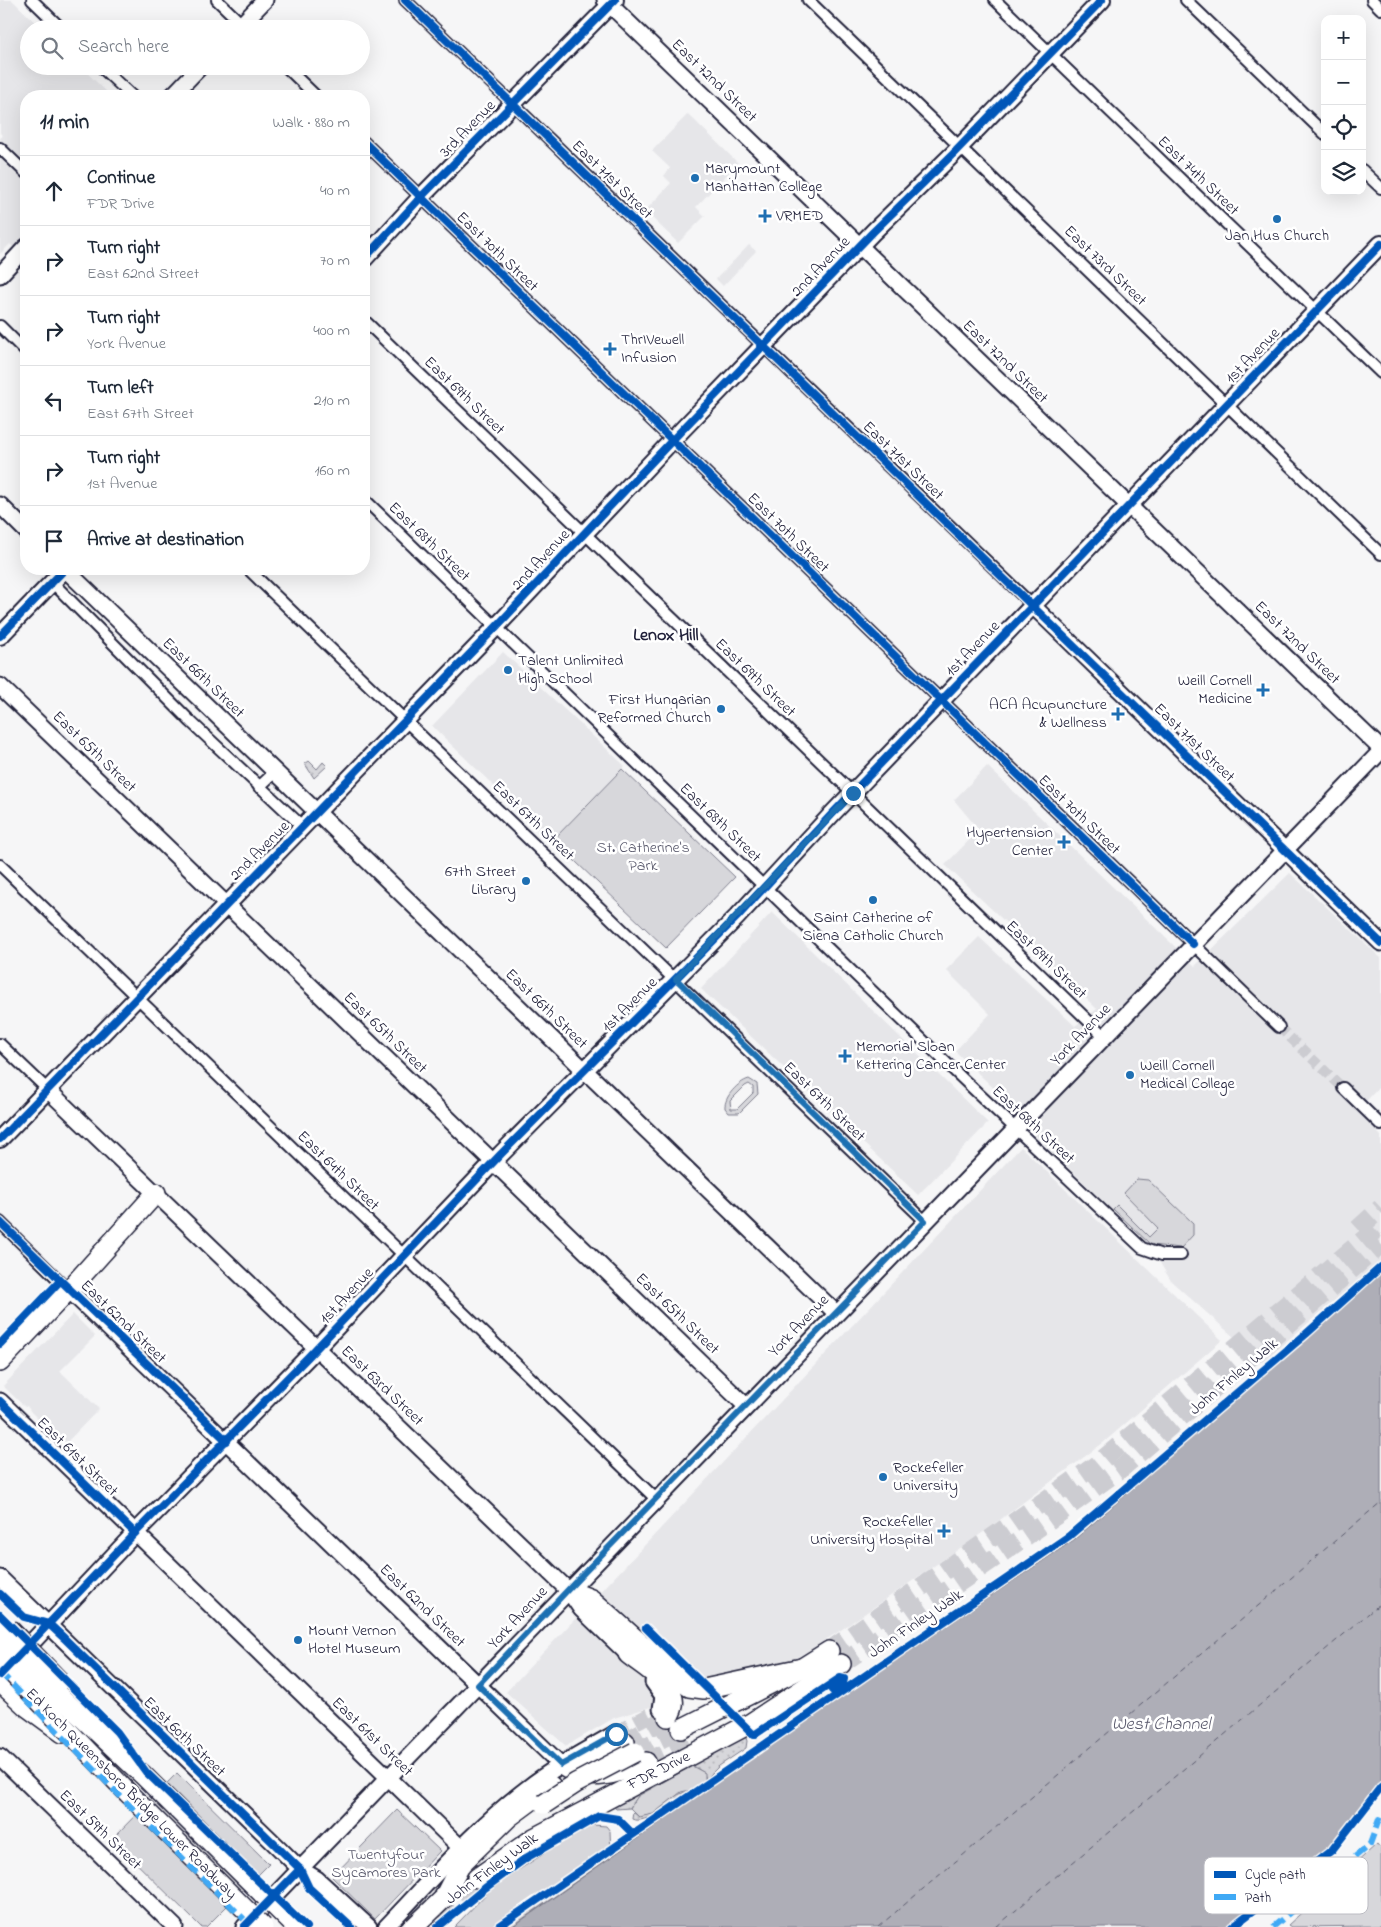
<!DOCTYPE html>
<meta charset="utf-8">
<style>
:root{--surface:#fff;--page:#f2f2f3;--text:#1f2937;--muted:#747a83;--line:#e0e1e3}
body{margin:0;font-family:"Indie Flower",sans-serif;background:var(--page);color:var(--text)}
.controls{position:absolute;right:15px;top:15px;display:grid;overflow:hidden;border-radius:10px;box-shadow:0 5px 20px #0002}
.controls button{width:45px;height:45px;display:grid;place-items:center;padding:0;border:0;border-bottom:1px solid var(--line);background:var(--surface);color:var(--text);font:25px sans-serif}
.stop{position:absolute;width:15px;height:15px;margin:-11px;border:4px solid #1f6fb2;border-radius:50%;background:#fff}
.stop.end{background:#1f6fb2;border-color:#fff;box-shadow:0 1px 5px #0008}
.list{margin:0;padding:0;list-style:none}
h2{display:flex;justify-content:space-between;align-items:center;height:65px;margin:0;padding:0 20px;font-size:21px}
h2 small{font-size:16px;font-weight:400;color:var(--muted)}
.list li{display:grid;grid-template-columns:32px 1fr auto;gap:15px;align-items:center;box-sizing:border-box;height:70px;padding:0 20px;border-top:1px solid var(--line)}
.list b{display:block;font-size:19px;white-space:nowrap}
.list p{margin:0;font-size:16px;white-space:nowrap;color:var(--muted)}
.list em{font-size:16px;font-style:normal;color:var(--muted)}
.icon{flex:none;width:28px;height:28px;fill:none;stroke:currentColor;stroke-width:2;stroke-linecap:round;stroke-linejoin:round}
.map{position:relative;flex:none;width:1381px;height:1927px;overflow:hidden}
.search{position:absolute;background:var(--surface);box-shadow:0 5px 20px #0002;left:20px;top:20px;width:350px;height:55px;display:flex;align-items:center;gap:12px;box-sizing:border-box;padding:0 18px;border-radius:28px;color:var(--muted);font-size:19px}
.panel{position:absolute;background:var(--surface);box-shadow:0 5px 20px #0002;left:20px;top:90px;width:350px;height:485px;border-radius:20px}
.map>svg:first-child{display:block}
.built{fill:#e6e6e9}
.grass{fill:url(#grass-dots);stroke:#7c7c8b}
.park{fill:#d7d7db;stroke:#7c7c8b;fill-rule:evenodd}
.water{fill:#aeaeb7;stroke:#767685}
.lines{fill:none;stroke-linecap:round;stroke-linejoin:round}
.ferry{stroke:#5a5a6d;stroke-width:1;stroke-dasharray:6 5;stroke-linecap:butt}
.street-tunnel{stroke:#ccccd1;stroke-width:10;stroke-dasharray:10 5;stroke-linecap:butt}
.secondary-tunnel{stroke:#ccccd1;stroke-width:15;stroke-dasharray:15 8;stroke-linecap:butt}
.highway-tunnel{stroke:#ccccd1;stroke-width:19;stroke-dasharray:19 9;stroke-linecap:butt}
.street-casing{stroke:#22223b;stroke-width:14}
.secondary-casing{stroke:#22223b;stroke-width:19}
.primary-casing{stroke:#22223b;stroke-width:20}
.highway-casing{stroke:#22223b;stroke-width:22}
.street{stroke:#fff;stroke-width:10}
.secondary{stroke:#fff;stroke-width:15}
.primary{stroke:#fff;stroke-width:16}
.highway{stroke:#fff;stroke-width:19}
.highway-bridge-casing{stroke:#22223b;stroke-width:22;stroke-linecap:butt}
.highway-bridge{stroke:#fff;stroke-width:19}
.quiet{stroke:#3fa9f5;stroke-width:6;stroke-dasharray:12 6;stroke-linecap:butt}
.cycleway-casing{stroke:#fff;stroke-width:11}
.cycleway{stroke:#0057b8;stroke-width:8}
.route{stroke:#1f6fb2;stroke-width:6}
.poi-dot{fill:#1f6fb2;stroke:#fff;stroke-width:2}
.labels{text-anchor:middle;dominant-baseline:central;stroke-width:5;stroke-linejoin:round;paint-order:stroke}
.street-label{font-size:16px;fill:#22223b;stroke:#fff}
.poi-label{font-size:16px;fill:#22223b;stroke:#fff;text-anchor:start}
.park-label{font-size:16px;fill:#58586b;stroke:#fff}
.neighbourhood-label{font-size:18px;font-weight:bold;fill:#22223b;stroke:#fff}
.water-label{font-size:18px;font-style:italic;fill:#5a5a6d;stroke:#fff}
.key{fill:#fff;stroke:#bdbdc4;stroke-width:1}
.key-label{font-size:14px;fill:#22223b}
</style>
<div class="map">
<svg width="1381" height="1927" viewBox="0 0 1381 1927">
<defs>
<pattern id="grass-dots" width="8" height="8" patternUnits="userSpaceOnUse" patternTransform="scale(1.25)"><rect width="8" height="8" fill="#d7d7db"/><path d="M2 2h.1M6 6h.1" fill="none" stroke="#b8b8bd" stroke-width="1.8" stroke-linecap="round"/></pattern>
</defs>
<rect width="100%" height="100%" fill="#f6f6f7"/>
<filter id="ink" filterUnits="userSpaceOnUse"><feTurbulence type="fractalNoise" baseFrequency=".02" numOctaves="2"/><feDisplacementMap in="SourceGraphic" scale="10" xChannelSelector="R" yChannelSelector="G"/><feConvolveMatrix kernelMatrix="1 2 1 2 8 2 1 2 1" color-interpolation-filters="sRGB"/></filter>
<g filter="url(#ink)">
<g class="built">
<polygon points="0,0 12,0 42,29 29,29 29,66 80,66 111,96 26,96 26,260 10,244 0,254 0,138 3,136 0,133"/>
<polygon points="688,114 738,163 696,207 705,216 678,243 645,211 671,183 664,176 670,168 652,151"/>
<polygon points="749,245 756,251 723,286 716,279"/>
<polygon points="503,652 625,766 552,842 432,726"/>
<polygon points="987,766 1195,966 1290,873 1381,958 1381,1085 1357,1111 1381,1136 1381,1261 1262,1362 1171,1281 1151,1248 1035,1135 1038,1131 955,1051 990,1014 946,970 979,937 1075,1026 1097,1009 945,865 979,830 954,800"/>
<polygon points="772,912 988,1123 918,1195 701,989"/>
<polygon points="1021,1147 1222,1340 1103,1443 985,1531 835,1634 786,1664 692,1688 654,1706 614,1718 566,1746 506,1692"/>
<polygon points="73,1314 95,1336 60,1371 99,1409 64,1445 31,1412 27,1406 25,1407 3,1386"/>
</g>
<g class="grass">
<polygon points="309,761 317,769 323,762 327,766 314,778 305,764"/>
<polygon points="745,1735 747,1741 746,1748 719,1766 706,1779 704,1773 697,1768 633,1802 630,1808 616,1809 613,1805"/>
<path d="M689 1791C678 1800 645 1826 632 1819L633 1812 639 1817C657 1812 674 1793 689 1791Z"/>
</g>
<g class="park">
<polygon points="622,769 735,877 666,948 553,840"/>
<path d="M749 1079 757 1084 758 1094 739 1113H729L725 1108C724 1097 738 1082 749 1079ZM749 1084 753 1087V1093L737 1109H731L730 1101 745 1086Z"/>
<polygon points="1137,1179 1148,1180 1193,1223 1193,1235 1181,1248 1151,1245 1113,1209 1117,1205 1149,1237 1158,1228 1124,1193"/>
<polygon points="692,1766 705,1773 705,1779 695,1789 681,1792 653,1814 639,1817 630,1808 638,1796"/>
<polygon points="177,1773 269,1864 206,1927 201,1927 112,1839"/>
<polygon points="397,1810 440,1851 375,1919 332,1877"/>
<polygon points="593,1825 606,1826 610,1831 611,1857 511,1927 454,1927 494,1886 568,1838"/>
<polygon points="1377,1844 1381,1849 1381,1926 1291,1927 1288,1925"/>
</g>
<polygon class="water" points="1381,1273 1381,1780 1319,1859 1228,1927 512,1927 848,1690 900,1658 1075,1539"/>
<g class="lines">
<g class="ferry">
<polyline points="878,1927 1381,1502"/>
<polyline points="996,1927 1381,1603"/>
</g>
<polyline class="street-tunnel" points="1279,1027 1343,1088"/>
<polyline class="secondary-tunnel" points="616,1733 661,1709"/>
<g class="highway-tunnel">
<polyline points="1358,1229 1381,1208"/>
<polyline points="829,1651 1096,1465 1381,1225"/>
<polyline points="841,1664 1061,1512 1123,1467 1381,1244"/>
<polyline points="625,1742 668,1717"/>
<polyline points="635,1752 681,1729"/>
<polyline points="646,1762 693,1741"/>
<polyline points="437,1915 477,1878"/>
<polyline points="421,1917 447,1870"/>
</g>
<g class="street-casing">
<g id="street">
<polyline points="32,0 62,29"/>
<polyline points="217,0 245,27"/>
<polyline points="405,0 1033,606"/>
<polyline points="808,0 1381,554"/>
<polyline points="995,0 1381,373"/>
<polyline points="1186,0 1325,134"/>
<polyline points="1372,0 1381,9"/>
<polyline points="100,66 132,96"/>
<polyline points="285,66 316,96"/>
<polyline points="364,142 1279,1027"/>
<polyline points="0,148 26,173"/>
<polyline points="1362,170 1381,188"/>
<polyline points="364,320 1104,1036"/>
<polyline points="0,326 26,352"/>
<polyline points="364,499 964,1080 1142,1248 1162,1255 1181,1255"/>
<polyline points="248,569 925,1221"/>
<polyline points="52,582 191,722 303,827"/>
<polyline points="259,787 275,772"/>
<polyline points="0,865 656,1499"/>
<polyline points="0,1044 48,1090"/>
<polyline points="1343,1088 1381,1125"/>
<polyline points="0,1222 69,1290"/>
</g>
</g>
<g class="secondary-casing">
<g id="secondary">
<polyline points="605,0 1381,749"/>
<polyline points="237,29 265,0"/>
<polyline points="172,96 201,66"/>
<polyline points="0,275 26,247"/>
<polyline points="0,505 26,531"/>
<polyline points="65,569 836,1313"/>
<polyline points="1033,606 1381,943"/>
<polyline points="0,686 746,1406"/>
<polyline points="48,1090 568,1590 581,1609 635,1661"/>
<polyline points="69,1290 561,1765"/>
<polyline points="0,1401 461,1848"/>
<polyline points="0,1578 279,1848 300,1869 317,1879 369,1927"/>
<polyline points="653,1682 663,1696 661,1709"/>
<polyline points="0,1757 175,1927"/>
<polyline points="244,1927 1381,751"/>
<path d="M386 1927C431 1880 473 1830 525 1790 553 1768 584 1751 616 1733"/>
</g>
</g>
<g class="primary-casing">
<g id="primary">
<polyline points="364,259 421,197 615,0"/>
<polyline points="0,636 65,569"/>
<polyline points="0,1139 496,627 681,431 873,232 953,154 1102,0"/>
<polyline points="19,1656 135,1533 308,1357 501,1154 737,917 832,814 1381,244"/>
</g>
</g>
<g class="highway-casing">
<g id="highway">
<polyline points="0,1362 77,1281 156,1193"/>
<polyline points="568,1590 591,1599 689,1687 704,1689 802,1668"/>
<path d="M628 1654C646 1669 688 1690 668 1717"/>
<polyline points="0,1682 26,1706 63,1733"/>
<polyline points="681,1729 802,1668 829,1651"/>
<path d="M561 1765C588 1784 618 1774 646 1762"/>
<polyline points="583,1765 625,1742"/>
<polyline points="477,1878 534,1838 751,1723 841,1664"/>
<polyline points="443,1899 461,1864 509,1817 551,1786"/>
</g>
</g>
<use href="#street" class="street"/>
<use href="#secondary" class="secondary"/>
<use href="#primary" class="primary"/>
<use href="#highway" class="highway"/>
<g class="highway-bridge-casing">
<g id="highway-bridge">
<polyline points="8,1628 59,1681"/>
<polyline points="0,1640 143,1775 296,1927"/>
<polyline points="0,1660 128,1793 263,1927"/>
<polyline points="544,1804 576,1783 635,1752"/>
<polyline points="414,1927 443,1899"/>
</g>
</g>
<use href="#highway-bridge" class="highway-bridge"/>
<g class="quiet">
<polyline points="0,1672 122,1798 251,1926"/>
<polyline points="1273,1927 1370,1844 1381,1814"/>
</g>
<g class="cycleway-casing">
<g id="cycleway">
<polyline points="405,0 1381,943"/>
<polyline points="364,142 1193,944"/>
<polyline points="364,259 421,197 615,0"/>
<polyline points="0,636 65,569"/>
<polyline points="0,1139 496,627 681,431 873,232 953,154 1102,0"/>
<polyline points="0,1222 227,1441"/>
<polyline points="0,1344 60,1281"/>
<polyline points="0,1401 135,1533"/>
<polyline points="0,1594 24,1617 49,1624 64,1638 300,1869 309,1888 351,1927"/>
<polyline points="0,1615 117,1732 146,1772 306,1927"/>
<polyline points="646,1628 754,1735 840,1678 844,1679 843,1683 832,1690"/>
<polyline points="0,1675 135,1533 308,1357 501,1154 737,917 832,814 1381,244"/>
<polyline points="244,1927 300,1869"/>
<polyline points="438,1927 485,1888 526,1858 599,1816 618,1819 632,1833"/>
<polyline points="498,1927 1069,1536 1306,1334 1381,1267"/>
<polyline points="1232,1927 1332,1850 1381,1787"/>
</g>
</g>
<use href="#cycleway" class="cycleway"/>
</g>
</g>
<g class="lines" filter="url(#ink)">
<polyline class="route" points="616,1734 561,1765 478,1685 579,1578 925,1221 676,979 853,793"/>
</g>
<g class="poi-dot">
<circle cx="695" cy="178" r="5"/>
<path d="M762.5 208.5h5v5h5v5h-5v5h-5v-5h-5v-5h5z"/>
<circle cx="1277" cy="219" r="5"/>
<path d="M607.5 341.5h5v5h5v5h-5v5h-5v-5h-5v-5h5z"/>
<circle cx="508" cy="670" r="5"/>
<path d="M1260.5 682.5h5v5h5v5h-5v5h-5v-5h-5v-5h5z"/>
<circle cx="721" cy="709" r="5"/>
<path d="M1115.5 706.5h5v5h5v5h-5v5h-5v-5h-5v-5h5z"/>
<path d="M1061.5 834.5h5v5h5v5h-5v5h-5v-5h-5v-5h5z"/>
<circle cx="526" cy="881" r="5"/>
<circle cx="873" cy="900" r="5"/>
<path d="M842.5 1048.5h5v5h5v5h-5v5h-5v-5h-5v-5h5z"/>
<circle cx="1130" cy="1075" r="5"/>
<circle cx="883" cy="1477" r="5"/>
<path d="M941.5 1523.5h5v5h5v5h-5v5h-5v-5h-5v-5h5z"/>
<circle cx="298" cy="1640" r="5"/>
</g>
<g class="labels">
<g class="street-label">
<text transform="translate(714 81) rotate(44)">East 72nd Street</text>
<text transform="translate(468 129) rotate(-46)">3rd Avenue</text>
<text transform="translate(1198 176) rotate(44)">East 74th Street</text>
<text transform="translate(612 180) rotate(44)">East 71st Street</text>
<text transform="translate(497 252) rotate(44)">East 70th Street</text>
<text transform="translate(1105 266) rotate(44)">East 73rd Street</text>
<text transform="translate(821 267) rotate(-46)">2nd Avenue</text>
<text transform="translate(1253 356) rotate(-46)">1st Avenue</text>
<text transform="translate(1005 362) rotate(44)">East 72nd Street</text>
<text transform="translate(464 396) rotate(44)">East 69th Street</text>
<text transform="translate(903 461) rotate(44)">East 71st Street</text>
<text transform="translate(788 533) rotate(44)">East 70th Street</text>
<text transform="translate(429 542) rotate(44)">East 68th Street</text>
<text transform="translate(541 560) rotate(-47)">2nd Avenue</text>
<text transform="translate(1297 643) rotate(44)">East 72nd Street</text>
<text transform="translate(973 649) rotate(-46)">1st Avenue</text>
<text transform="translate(203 678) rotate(44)">East 66th Street</text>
<text transform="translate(755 678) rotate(44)">East 69th Street</text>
<text transform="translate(1194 743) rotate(44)">East 71st Street</text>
<text transform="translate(94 752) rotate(44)">East 65th Street</text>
<text transform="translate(1079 815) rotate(44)">East 70th Street</text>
<text transform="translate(533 821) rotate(44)">East 67th Street</text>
<text transform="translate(720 823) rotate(44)">East 68th Street</text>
<text transform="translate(260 851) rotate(-45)">2nd Avenue</text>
<text transform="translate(1046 960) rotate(44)">East 69th Street</text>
<text transform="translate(630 1005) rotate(-45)">1st Avenue</text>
<text transform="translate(546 1009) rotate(44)">East 66th Street</text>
<text transform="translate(385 1033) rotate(44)">East 65th Street</text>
<text transform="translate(1081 1035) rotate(-46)">York Avenue</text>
<text transform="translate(824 1102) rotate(44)">East 67th Street</text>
<text transform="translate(1033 1125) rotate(43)">East 68th Street</text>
<text transform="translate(338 1171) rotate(44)">East 64th Street</text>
<text transform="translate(347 1296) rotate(-47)">1st Avenue</text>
<text transform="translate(677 1314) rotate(44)">East 65th Street</text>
<text transform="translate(123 1322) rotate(44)">East 62nd Street</text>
<text transform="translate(799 1326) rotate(-46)">York Avenue</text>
<text transform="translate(1234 1377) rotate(-40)">John Finley Walk</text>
<text transform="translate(382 1386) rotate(44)">East 63rd Street</text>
<text transform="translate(77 1457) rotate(44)">East 61st Street</text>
<text transform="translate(422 1606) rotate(44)">East 62nd Street</text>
<text transform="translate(518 1618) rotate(-47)">York Avenue</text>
<text transform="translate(916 1624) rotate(-34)">John Finley Walk</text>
<text transform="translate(184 1737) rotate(44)">East 60th Street</text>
<text transform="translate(372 1737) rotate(44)">East 61st Street</text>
<text transform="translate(659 1771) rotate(-27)">FDR Drive</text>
<text transform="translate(131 1794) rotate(45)">Ed Koch Queensboro Bridge Lower Roadway</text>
<text transform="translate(100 1830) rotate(44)">East 59th Street</text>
<text transform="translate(492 1869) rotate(-36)">John Finley Walk</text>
</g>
<g class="poi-label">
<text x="705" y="169">Marymount<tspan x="705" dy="18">Manhattan College</tspan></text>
<text x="776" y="216">VRMED</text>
<text x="1277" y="236" text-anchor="middle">Jan Hus Church</text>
<text x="621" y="340">ThrIVewell<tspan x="621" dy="18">Infusion</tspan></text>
<text x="518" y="661">Talent Unlimited<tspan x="518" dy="18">High School</tspan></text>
<text x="1252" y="681" text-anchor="end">Weill Cornell<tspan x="1252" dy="18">Medicine</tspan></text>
<text x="711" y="700" text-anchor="end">First Hungarian<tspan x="711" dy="18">Reformed Church</tspan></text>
<text x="1107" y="705" text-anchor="end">ACA Acupuncture<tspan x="1107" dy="18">&amp; Wellness</tspan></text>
<text x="1053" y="833" text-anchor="end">Hypertension<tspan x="1053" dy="18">Center</tspan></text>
<text x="516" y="872" text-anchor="end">67th Street<tspan x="516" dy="18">Library</tspan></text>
<text x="873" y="918" text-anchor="middle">Saint Catherine of<tspan x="873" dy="18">Siena Catholic Church</tspan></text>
<text x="856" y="1047">Memorial Sloan<tspan x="856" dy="18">Kettering Cancer Center</tspan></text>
<text x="1140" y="1066">Weill Cornell<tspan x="1140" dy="18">Medical College</tspan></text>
<text x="893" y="1468">Rockefeller<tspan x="893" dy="18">University</tspan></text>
<text x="933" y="1522" text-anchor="end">Rockefeller<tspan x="933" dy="18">University Hospital</tspan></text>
<text x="308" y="1631">Mount Vernon<tspan x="308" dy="18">Hotel Museum</tspan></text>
</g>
<g class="park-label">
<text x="643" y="848">St. Catherine's<tspan x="643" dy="18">Park</tspan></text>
<text x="386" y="1855">Twentyfour<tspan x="386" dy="18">Sycamores Park</tspan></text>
</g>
<g class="neighbourhood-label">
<text x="666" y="636">Lenox Hill</text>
</g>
<g class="water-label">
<text x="1161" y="1725">West Channel</text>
</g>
</g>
<rect x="1204" y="1857" width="164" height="57" rx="8" class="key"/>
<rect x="1214" y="1871" width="22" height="7" fill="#0057b8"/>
<rect x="1214" y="1894" width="22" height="6" fill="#3fa9f5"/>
<g class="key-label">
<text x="1245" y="1879">Cycle path</text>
<text x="1245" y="1902">Path</text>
</g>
</svg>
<div class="controls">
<button>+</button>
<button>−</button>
<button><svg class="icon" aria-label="locate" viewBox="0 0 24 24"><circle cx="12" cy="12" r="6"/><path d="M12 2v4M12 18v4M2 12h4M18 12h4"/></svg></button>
<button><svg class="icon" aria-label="layers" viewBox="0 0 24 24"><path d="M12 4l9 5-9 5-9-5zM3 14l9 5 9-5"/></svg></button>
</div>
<div class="stop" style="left:616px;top:1734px"></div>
<div class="stop end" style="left:853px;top:793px"></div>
<div class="search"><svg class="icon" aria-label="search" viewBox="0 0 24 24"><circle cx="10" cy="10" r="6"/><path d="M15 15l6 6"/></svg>Search here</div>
<section class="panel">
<h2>11 min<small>Walk · 880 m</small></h2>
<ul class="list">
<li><svg class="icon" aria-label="ahead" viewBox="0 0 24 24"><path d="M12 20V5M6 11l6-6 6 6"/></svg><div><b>Continue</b><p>FDR Drive</p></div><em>40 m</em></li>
<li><svg class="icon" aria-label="right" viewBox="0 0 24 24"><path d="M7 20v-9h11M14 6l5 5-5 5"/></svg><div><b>Turn right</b><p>East 62nd Street</p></div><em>70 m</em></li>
<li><svg class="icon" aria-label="right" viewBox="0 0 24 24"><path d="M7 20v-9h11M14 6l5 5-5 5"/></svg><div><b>Turn right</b><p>York Avenue</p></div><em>400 m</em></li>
<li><svg class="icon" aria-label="left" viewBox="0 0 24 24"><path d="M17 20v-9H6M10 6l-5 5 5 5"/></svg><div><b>Turn left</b><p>East 67th Street</p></div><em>210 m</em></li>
<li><svg class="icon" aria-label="right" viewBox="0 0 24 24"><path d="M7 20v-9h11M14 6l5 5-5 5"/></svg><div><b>Turn right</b><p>1st Avenue</p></div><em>160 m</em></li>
<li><svg class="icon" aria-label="arrive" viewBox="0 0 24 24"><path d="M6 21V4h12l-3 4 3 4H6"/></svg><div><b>Arrive at destination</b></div></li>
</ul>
</section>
</div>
